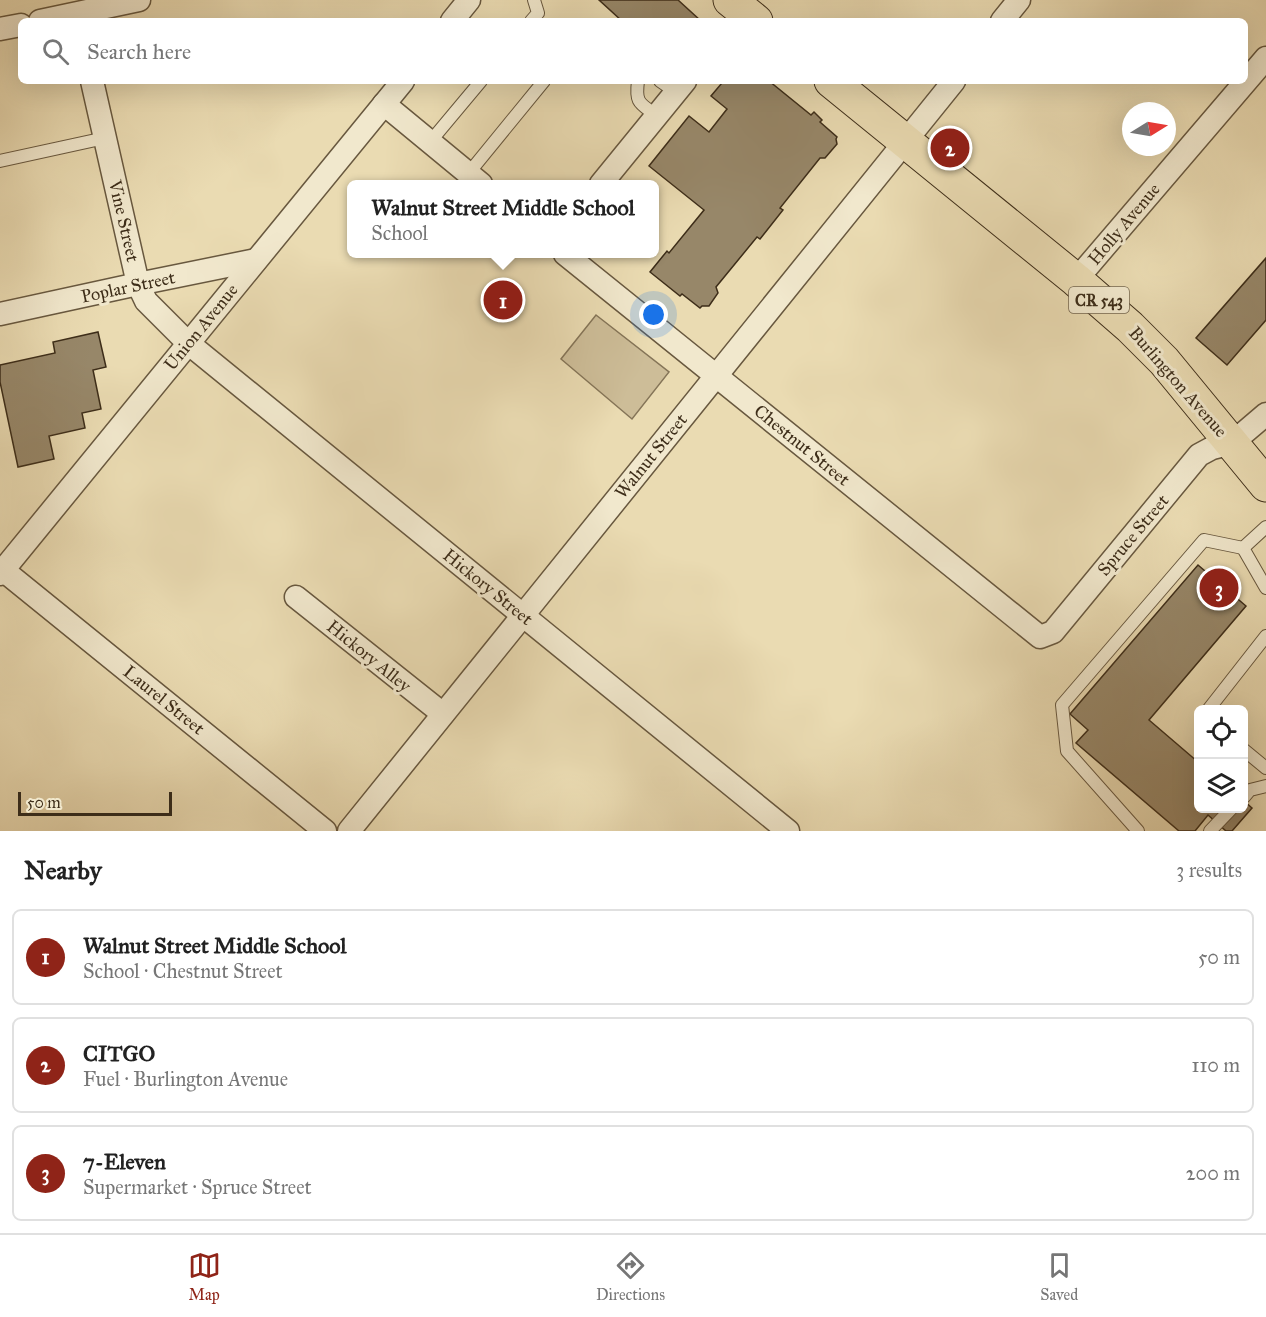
<!DOCTYPE html>
<meta charset="utf-8">
<style>
:root{--surface:#fff;--page:#f6f6f6;--text:#222;--muted:#767676;--line:#e0e0e0;--accent:#8f2418}
body{margin:0;font-family:"IM FELL Great Primer",serif;background:var(--page);color:var(--text)}
.controls{position:absolute;right:18px;bottom:18px;display:grid;overflow:hidden;border-radius:9px;box-shadow:0 6px 24px #0002}
.controls button{width:54px;height:54px;display:grid;place-items:center;padding:0;border:0;border-bottom:2px solid var(--line);background:var(--surface);color:var(--text);font:30px sans-serif}
.compass{position:absolute;left:1122px;top:102px;width:54px;height:54px;border-radius:50%;background:var(--surface);box-shadow:0 6px 24px #0002;rotate:79deg}
.scale{position:absolute;left:18px;bottom:15px;width:154px;box-sizing:border-box;padding-left:6px;border:3px solid #3d2d19;border-top:0;font-size:16px;line-height:21px;white-space:nowrap;color:#3d2d19;-webkit-text-stroke:4px #f1e8cd;paint-order:stroke}
.you{position:absolute;left:654px;top:315px;width:21px;height:21px;margin:-15px;border:4px solid #fff;border-radius:50%;background:#1a73e8;box-shadow:0 0 0 9px #1a73e833}
.badge{display:grid;place-items:center;width:39px;height:39px;border-radius:50%;background:var(--accent);color:#fff;font-size:20px;font-weight:700}
.pin{position:absolute;translate:-50% -50%;border:3px solid #fff;box-shadow:0 2px 6px #0006}
.popup{position:absolute;left:347px;top:180px;width:312px;height:78px;box-sizing:border-box;display:grid;place-content:center;border-radius:9px;background:var(--surface);filter:drop-shadow(0 2px 4px #0005);font-size:20px;white-space:nowrap;color:var(--muted)}
.popup b{font-size:22px;color:var(--text)}
.popup::after{content:'';position:absolute;left:50%;top:100%;margin-left:-12px;border:12px solid transparent;border-top-color:var(--surface)}
.list{margin:0;padding:0;list-style:none}
h2{display:flex;justify-content:space-between;align-items:center;height:78px;margin:0;padding:0 24px;font-size:26px}
h2 small{font-size:20px;font-weight:400;color:var(--muted)}
.list li{display:grid;grid-template-columns:39px 1fr auto;gap:18px;align-items:center;box-sizing:border-box;height:96px;margin:0 12px 12px;padding:0 12px;border:2px solid var(--line);border-radius:9px}
.list b{display:block;font-size:22px;white-space:nowrap}
.list p{margin:0;font-size:20px;white-space:nowrap;color:var(--muted)}
.list em{font-size:20px;font-style:normal;color:var(--muted)}
.icon{flex:none;width:33px;height:33px;fill:none;stroke:currentColor;stroke-width:2;stroke-linecap:round;stroke-linejoin:round}
.map{position:relative;flex:none;width:1266px;height:831px;overflow:hidden}
.search{position:absolute;background:var(--surface);box-shadow:0 6px 24px #0002;left:18px;right:18px;top:18px;height:66px;display:flex;align-items:center;gap:15px;box-sizing:border-box;padding:0 21px;border-radius:9px;color:var(--muted);font-size:22px}
.sheet{height:402px;background:var(--surface)}
nav{display:flex;justify-content:space-around;align-items:center;box-sizing:border-box;height:84px;border-top:2px solid var(--line);background:var(--surface);font-size:16px;color:var(--muted)}
nav a{display:grid;justify-items:center;gap:3px}
nav .on{color:var(--accent)}
.map>svg:first-child{display:block}
.green{fill:#cdbd98;stroke:#857558;stroke-width:1.5}
.building{fill:#978769;stroke:#3d2d19;stroke-width:1.5}
.lines{fill:none;stroke-linecap:round;stroke-linejoin:round}
.lane-casing{stroke:#68583f;stroke-width:14}
.street-casing{stroke:#68583f;stroke-width:25}
.primary-casing{stroke:#3d2d19;stroke-width:35}
.lane{stroke:#f1e8cd;stroke-width:12}
.street{stroke:#f1e8cd;stroke-width:22}
.primary{stroke:#eadbb2;stroke-width:33}
.labels{text-anchor:middle;dominant-baseline:central;stroke-width:6;stroke-linejoin:round;paint-order:stroke}
.shield{fill:#f1e8cd;stroke:#73654f;stroke-width:1.5}
.shield-label{font-size:16px;font-weight:bold;fill:#3d2d19}
.street-label{font-size:18px;fill:#3d2d19;stroke:#f1e8cd}
</style>
<div class="map">
<svg width="1266" height="831" viewBox="0 0 1266 831">
<rect width="100%" height="100%" fill="#eadbb2"/>
<filter id="stains"><feTurbulence type="fractalNoise" baseFrequency=".00333" numOctaves="4"/><feColorMatrix values="0 0 0 0 .2 0 0 0 0 .09 0 0 0 0 .02 0 0 0 .5 -.17"/></filter>
<radialGradient id="worn" r=".72"><stop offset=".6" stop-color="#630" stop-opacity="0"/><stop offset="1" stop-color="#630" stop-opacity=".3"/></radialGradient>
<polygon class="green" points="596,315 669,372 632,419 561,359"/>
<g class="building">
<polygon points="599,0 678,0 701,21 622,21"/>
<polygon points="721,81 769,81 811,115 814,112 822,120 820,122 837,137 836,139 837,144 825,158 820,158 780,208 783,210 760,239 757,237 716,287 718,293 709,306 702,306 700,308 682,294 680,296 650,272 667,251 669,253 704,210 649,166 689,116 709,132 727,109 711,96 722,83"/>
<polygon points="1266,258 1266,320 1227,365 1196,338"/>
<polygon points="98,332 106,367 93,370 101,409 82,413 85,428 49,436 54,459 18,467 0,382 0,365 55,353 53,342"/>
<polygon points="1198,565 1246,606 1149,720 1198,762 1198,808 1244,808 1244,801 1252,808 1232,831 1226,831 1208,815 1195,831 1179,831 1076,743 1088,730 1070,714"/>
</g>
<g class="lines">
<g class="lane-casing">
<g id="lane">
<polyline points="531,21 538,13 534,0"/>
<path d="M638 81C635 104 640 103 657 116"/>
<polyline points="660,81 676,92"/>
<polyline points="430,142 481,81"/>
<polyline points="0,161 105,138"/>
<polyline points="468,174 544,81"/>
<polyline points="1266,527 1243,548 1266,588"/>
<polyline points="1208,710 1266,636"/>
<polyline points="1244,750 1266,768"/>
<polyline points="1244,797 1250,790 1266,786"/>
<polyline points="1138,831 1067,751 1062,705 1204,540 1243,548"/>
<polyline points="1210,831 1232,808"/>
</g>
</g>
<g class="street-casing">
<g id="street">
<polyline points="40,21 139,0"/>
<polyline points="452,21 469,0"/>
<polyline points="1002,21 1019,0"/>
<polyline points="0,29 21,25"/>
<polyline points="92,81 138,284 146,301 188,343 788,831"/>
<polyline points="384,104 481,184"/>
<polyline points="601,184 685,81"/>
<polyline points="565,254 1040,637 1053,632 1199,455 1212,448 1232,443 1266,414"/>
<polyline points="1076,280 1266,58"/>
<polyline points="0,314 138,284 256,260"/>
<polyline points="3,570 325,831"/>
<polyline points="0,574 403,81"/>
<polyline points="296,597 443,714"/>
<polyline points="349,831 954,81"/>
</g>
</g>
<g class="primary-casing">
<g id="primary">
<polyline points="730,0 756,21"/>
<polyline points="831,81 1076,280 1130,327 1164,361 1266,485"/>
</g>
</g>
<use href="#lane" class="lane"/>
<use href="#street" class="street"/>
<use href="#primary" class="primary"/>
</g>
<g class="labels">
<rect class="shield" x="1069" y="287" width="60" height="26" rx="4.5"/>
<g class="shield-label">
<text x="1099" y="300">CR 543</text>
</g>
<g class="street-label">
<text transform="translate(124 221) rotate(77)">Vine Street</text>
<text transform="translate(1124 224) rotate(-50)">Holly Avenue</text>
<text transform="translate(128 287) rotate(-12)">Poplar Street</text>
<text transform="translate(201 327) rotate(-51)">Union Avenue</text>
<text transform="translate(1178 382) rotate(49)">Burlington Avenue</text>
<text transform="translate(802 445) rotate(39)">Chestnut Street</text>
<text transform="translate(651 456) rotate(-51)">Walnut Street</text>
<text transform="translate(1133 535) rotate(-50)">Spruce Street</text>
<text transform="translate(488 587) rotate(39)">Hickory Street</text>
<text transform="translate(369 656) rotate(39)">Hickory Alley</text>
<text transform="translate(164 700) rotate(39)">Laurel Street</text>
</g>
</g>
<rect width="100%" height="100%" filter="url(#stains)"/>
<rect width="100%" height="100%" fill="url(#worn)"/>
</svg>
<div class="controls">
<button><svg class="icon" aria-label="locate" viewBox="0 0 24 24"><circle cx="12" cy="12" r="6"/><path d="M12 2v4M12 18v4M2 12h4M18 12h4"/></svg></button>
<button><svg class="icon" aria-label="layers" viewBox="0 0 24 24"><path d="M12 4l9 5-9 5-9-5zM3 14l9 5 9-5"/></svg></button>
</div>
<svg class="compass" viewBox="-18 -18 36 36"><path d="M0-13l5 13h-10z" fill="#e53935"/><path d="M0 13l5-13h-10z" fill="#767676"/></svg>
<div class="scale">50 m</div>
<div class="you"></div>
<div class="pin badge" style="left:503px;top:300px">1</div>
<div class="popup"><b>Walnut Street Middle School</b>School</div>
<div class="pin badge" style="left:950px;top:148px">2</div>
<div class="pin badge" style="left:1219px;top:588px">3</div>
<div class="search"><svg class="icon" aria-label="search" viewBox="0 0 24 24"><circle cx="10" cy="10" r="6"/><path d="M15 15l6 6"/></svg>Search here</div>
</div>
<section class="sheet">
<h2>Nearby<small>3 results</small></h2>
<ul class="list">
<li><span class="badge">1</span><div><b>Walnut Street Middle School</b><p>School · Chestnut Street</p></div><em>50 m</em></li>
<li><span class="badge">2</span><div><b>CITGO</b><p>Fuel · Burlington Avenue</p></div><em>110 m</em></li>
<li><span class="badge">3</span><div><b>7-Eleven</b><p>Supermarket · Spruce Street</p></div><em>200 m</em></li>
</ul>
</section>
<nav>
<a class="on"><svg class="icon" aria-label="map" viewBox="0 0 24 24"><path d="M3 6l6-2 6 2 6-2v14l-6 2-6-2-6 2zM9 4v14M15 6v14"/></svg>Map</a>
<a><svg class="icon" aria-label="directions" viewBox="0 0 24 24"><path d="M12 3l9 9-9 9-9-9zM9 14v-3h6M13 9l2 2-2 2"/></svg>Directions</a>
<a><svg class="icon" aria-label="saved" viewBox="0 0 24 24"><path d="M7 4h10v16l-5-4-5 4z"/></svg>Saved</a>
</nav>
